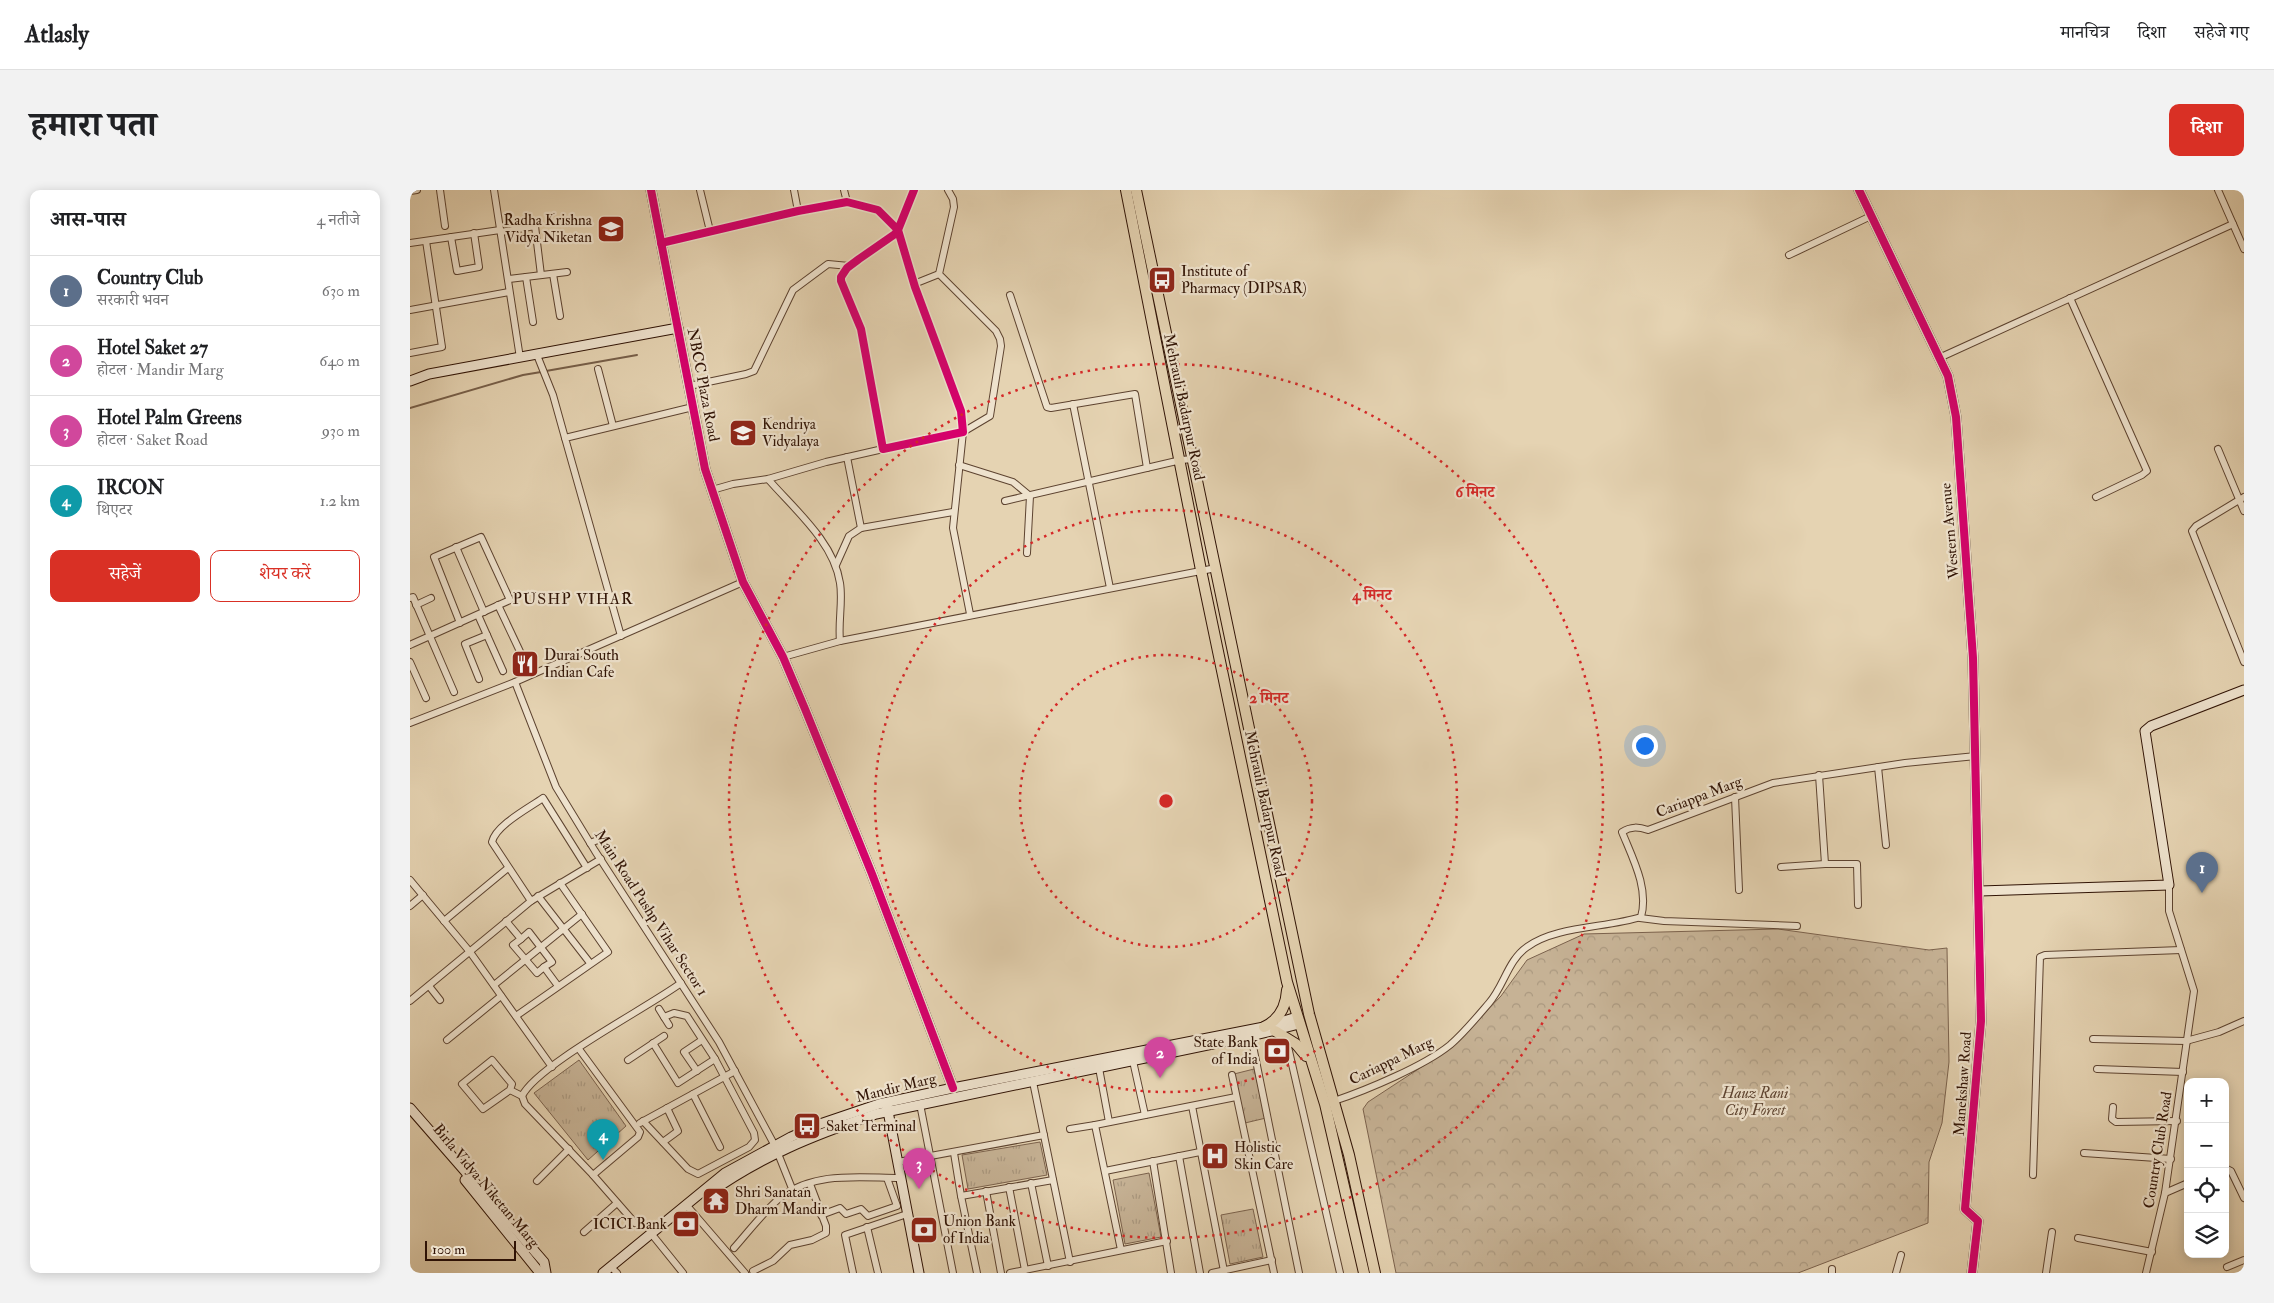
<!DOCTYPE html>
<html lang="hi">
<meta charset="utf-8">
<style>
:root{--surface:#fff;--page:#f2f2f2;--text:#202124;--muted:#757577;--line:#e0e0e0;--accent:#d93025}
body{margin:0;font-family:"IM FELL Double Pica","Noto Serif Devanagari",serif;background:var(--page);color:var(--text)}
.controls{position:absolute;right:15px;bottom:15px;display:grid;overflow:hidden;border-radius:10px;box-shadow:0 2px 12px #0003}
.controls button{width:45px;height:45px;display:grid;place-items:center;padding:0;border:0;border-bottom:1px solid var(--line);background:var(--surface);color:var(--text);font:25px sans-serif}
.scale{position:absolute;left:15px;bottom:12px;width:91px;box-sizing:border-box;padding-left:5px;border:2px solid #301305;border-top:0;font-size:14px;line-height:18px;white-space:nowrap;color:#301305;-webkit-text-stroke:4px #eee2cd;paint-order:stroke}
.you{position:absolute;left:1234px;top:555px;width:18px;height:18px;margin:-12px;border:4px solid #fff;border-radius:50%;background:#1a73e8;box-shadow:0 0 0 8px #1a73e833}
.badge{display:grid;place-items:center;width:32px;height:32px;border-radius:50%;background:var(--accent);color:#fff;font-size:16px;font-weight:700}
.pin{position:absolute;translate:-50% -41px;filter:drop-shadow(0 1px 2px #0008)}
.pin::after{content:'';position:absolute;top:26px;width:18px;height:15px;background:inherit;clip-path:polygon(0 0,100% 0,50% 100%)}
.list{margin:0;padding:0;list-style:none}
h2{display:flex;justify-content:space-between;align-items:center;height:65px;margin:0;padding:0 20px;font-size:21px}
h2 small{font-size:16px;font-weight:400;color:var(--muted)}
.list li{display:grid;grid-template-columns:32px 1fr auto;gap:15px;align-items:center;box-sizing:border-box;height:70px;padding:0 20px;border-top:1px solid var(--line)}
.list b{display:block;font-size:19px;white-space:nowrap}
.list p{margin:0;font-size:16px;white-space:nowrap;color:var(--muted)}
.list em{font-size:16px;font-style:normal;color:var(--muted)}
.actions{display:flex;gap:10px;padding:15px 20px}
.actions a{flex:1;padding:11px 0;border:1px solid var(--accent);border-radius:10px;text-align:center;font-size:18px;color:var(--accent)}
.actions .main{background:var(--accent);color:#fff}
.icon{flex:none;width:28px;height:28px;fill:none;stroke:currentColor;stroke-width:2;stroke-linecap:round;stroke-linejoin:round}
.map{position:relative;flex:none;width:1834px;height:1083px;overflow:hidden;border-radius:10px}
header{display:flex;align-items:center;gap:30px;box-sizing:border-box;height:70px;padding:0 25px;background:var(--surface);border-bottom:1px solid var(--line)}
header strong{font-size:24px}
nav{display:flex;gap:28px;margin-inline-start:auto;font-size:18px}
.intro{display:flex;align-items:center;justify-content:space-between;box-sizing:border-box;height:120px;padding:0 30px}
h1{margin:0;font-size:35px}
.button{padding:12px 22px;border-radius:10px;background:var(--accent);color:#fff;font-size:18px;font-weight:700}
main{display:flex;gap:30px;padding:0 30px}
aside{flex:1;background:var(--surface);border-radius:10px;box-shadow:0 2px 12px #0003}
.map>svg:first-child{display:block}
.grass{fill:url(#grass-tufts);stroke:#7b624d}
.forest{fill:url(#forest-crowns);stroke:#7b624d}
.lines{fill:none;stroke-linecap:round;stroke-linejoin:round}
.stream{stroke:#775f49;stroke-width:2}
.street-casing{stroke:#5d4330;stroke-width:8}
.secondary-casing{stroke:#301305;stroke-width:11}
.primary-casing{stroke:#301305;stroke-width:12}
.street{stroke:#eee2cd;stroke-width:6}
.secondary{stroke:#eee2cd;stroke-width:9}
.primary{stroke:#e5d3b2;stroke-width:10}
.cycleway-casing{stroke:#eee2cd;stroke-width:11}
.cycleway{stroke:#d6006c;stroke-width:8}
.ring{fill:none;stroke:#d62828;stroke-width:2.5;stroke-dasharray:2.5 5}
.labels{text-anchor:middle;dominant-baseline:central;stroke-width:4.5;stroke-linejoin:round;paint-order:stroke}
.poi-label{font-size:15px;fill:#301305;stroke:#eee2cd;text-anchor:start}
.street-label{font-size:15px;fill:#301305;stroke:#eee2cd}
.park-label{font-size:15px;font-style:italic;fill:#5d4330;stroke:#eee2cd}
.neighbourhood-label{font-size:16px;letter-spacing:1px;fill:#301305;stroke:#eee2cd}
.centre{fill:#d62828;stroke:#eee2cd;stroke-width:2.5}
.ring-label{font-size:15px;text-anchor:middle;font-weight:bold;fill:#d62828;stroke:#eee2cd;stroke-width:4.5;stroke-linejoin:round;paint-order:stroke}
</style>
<header>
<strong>Atlasly</strong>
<nav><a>मानचित्र</a><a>दिशा</a><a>सहेजे गए</a></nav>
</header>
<div class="intro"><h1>हमारा पता</h1><a class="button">दिशा</a></div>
<main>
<aside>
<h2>आस-पास<small>4 नतीजे</small></h2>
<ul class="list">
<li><span class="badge" style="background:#5c6f8a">1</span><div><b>Country Club</b><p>सरकारी भवन</p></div><em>630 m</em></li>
<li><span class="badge" style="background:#d1479c">2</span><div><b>Hotel Saket 27</b><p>होटल · Mandir Marg</p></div><em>640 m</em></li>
<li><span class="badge" style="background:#d1479c">3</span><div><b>Hotel Palm Greens</b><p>होटल · Saket Road</p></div><em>930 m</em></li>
<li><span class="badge" style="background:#0f9aa8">4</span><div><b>IRCON</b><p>थिएटर</p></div><em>1.2 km</em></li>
</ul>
<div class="actions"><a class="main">सहेजें</a><a>शेयर करें</a></div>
</aside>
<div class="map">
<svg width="1834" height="1083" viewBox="0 0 1834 1083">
<defs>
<pattern id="grass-tufts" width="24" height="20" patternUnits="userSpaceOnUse" patternTransform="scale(1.25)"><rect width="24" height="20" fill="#c6b295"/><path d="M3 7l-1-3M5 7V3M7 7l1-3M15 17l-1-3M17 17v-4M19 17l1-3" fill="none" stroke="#aa987f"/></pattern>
<pattern id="forest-crowns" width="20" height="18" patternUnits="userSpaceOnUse" patternTransform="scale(1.25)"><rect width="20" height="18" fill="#c6b295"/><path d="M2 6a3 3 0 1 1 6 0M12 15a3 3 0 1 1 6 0" fill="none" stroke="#aa987f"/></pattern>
</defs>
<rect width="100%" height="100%" fill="#e5d3b2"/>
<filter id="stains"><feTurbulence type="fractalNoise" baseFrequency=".004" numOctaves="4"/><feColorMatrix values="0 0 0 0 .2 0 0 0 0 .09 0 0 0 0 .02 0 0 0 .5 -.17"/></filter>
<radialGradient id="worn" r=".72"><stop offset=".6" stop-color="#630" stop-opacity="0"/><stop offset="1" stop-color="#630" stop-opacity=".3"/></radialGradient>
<g class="grass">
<polygon points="169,870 216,936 178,970 124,903"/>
<polygon points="844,879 856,928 835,933 824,884"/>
<polygon points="630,952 637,985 558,999 552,965"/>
<polygon points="739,983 751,1047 715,1054 703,990"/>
<polygon points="843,1019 853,1067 820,1074 811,1025"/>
</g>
<polygon class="forest" points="1368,739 1519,760 1537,758 1539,872 1532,933 1519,972 1518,1033 1388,1083 986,1083 953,919 958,912 1042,857 1091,806 1117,770 1174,744"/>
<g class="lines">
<g class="stream">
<polyline points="136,181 227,165"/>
<polyline points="0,218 113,185 131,182"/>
</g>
<g class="street-casing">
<g id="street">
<polyline points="30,0 35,36"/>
<polyline points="84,0 110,168"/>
<polyline points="290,0 300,41"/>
<polyline points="384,0 388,21"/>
<polyline points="434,0 437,12"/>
<polyline points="538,0 543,9 544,17 529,84 586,141 590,149 591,156 580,226 553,242 543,338 560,424"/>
<polyline points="1808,0 1834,59"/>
<polyline points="0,1 7,0"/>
<polyline points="91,42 125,36 131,85"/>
<polyline points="41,47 47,81 69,77 64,43"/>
<polyline points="0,53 90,40"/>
<polyline points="251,53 388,21 437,12 468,20 488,40 505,97 551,221 553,242 473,259 451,139 431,91 431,87 437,78 449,69 485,44 488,40 504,0"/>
<polyline points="1379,65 1461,26"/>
<polyline points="143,84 150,126"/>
<polyline points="116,87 123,132"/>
<polyline points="99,89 157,82"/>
<polyline points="504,94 529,84"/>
<polyline points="600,105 637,217 641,218 725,204 737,278"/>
<polyline points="1660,108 1737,281 1732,285 1686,307"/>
<polyline points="0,120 99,102"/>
<polyline points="0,163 32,157 16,51"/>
<polyline points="127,165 143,205 155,248"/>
<polyline points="1529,168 1823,34"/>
<polyline points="188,179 203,236"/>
<polyline points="279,196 336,184 344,181 383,100 418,74 439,76"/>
<polyline points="663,214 700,398"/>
<polyline points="1808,259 1834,321"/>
<polyline points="437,267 451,338"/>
<polyline points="549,275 603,292 620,306 617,363"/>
<path d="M358 289C384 319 424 352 430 393 433 411 428 432 430 451"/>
<polyline points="302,300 323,294 358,289 416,272 473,259"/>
<polyline points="1834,307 1786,336 1782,341 1834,472"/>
<polyline points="595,311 771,270 783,269"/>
<polyline points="46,357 74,422"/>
<polyline points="426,375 439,346 451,338 543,322"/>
<polyline points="0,408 3,407 44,502"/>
<polyline points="6,415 21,408"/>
<polyline points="88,415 114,470"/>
<polyline points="68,425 93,481"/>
<polyline points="211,446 155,248 283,217"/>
<polyline points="0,455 2,454 100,410 71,347 24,367 50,433"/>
<polyline points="373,467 430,451 806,378"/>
<polyline points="0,472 16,508"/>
<polyline points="69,489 55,454 77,445"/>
<polyline points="105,492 146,597 185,661 309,852 365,956 383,1001"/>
<polyline points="0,533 105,492 333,392"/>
<polyline points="1468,577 1476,655"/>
<polyline points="1409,585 1415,674 1447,674 1448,715"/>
<polyline points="1325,607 1329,700"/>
<polyline points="180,653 193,648"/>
<polyline points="1371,677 1415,674"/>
<polyline points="0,690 60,762 142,877"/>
<polyline points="128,706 180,773"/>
<path d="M121 711 82 652C86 635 119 618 133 608L177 678"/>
<polyline points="0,716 13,705"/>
<polyline points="1230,728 1254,731 1387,736"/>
<polyline points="34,731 98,678"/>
<polyline points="96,731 111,749 103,755 127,783 134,777 148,796"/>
<polyline points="111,749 119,742 142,772 134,777"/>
<polyline points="84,795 172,724"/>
<polyline points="19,796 30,810"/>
<polyline points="0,811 121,711 191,669"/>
<polyline points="249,819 259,835"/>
<polyline points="106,826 198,762 150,693"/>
<polyline points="254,827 264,823 277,826 305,869"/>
<polyline points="841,846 889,1083"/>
<polyline points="876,848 930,1083"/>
<polyline points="1683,849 1776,851 1809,842 1834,831"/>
<polyline points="37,850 91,806"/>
<polyline points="218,870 254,846"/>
<polyline points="723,871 735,925"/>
<polyline points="689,878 699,932"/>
<polyline points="1687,879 1773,882"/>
<polyline points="287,881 274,862 292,850"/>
<polyline points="822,885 864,1083"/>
<polyline points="623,892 660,1072"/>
<polyline points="100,900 73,919 52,894 82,870 102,894 100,900 112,906 115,914 183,985 228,947 230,942 169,859"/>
<polyline points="283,904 310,957"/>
<path d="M112 906C127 875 237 818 271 793"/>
<path d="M924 911C957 900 1014 876 1040 855 1054 843 1067 827 1079 813 1094 796 1098 770 1117 757 1145 736 1196 738 1231 727 1239 699 1223 669 1212 642 1221 636 1229 637 1238 640L1363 593 1495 573 1566 566"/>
<polyline points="510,914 543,1083"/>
<polyline points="782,916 814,1081"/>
<polyline points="1703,917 1702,929 1706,932 1767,931"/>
<polyline points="233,931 278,979 288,984 339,957 345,950 344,943 305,869 268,893 243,853"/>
<polyline points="230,933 325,881"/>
<polyline points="660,939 685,935"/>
<polyline points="253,952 268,941 257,918"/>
<polyline points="544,963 551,1006 643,990"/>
<polyline points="1674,963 1761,969"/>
<polyline points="769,966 790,1083"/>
<polyline points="743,971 761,1083"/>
<polyline points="488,972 634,945"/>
<polyline points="1815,978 1821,981 1834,1008"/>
<polyline points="695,981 790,962"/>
<polyline points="183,985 225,1033"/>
<polyline points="1623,985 1630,767 1635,765 1771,760"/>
<polyline points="127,991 159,959"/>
<polyline points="621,993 638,1076"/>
<polyline points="599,997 615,1080"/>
<polyline points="576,1001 591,1083"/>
<polyline points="1755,1003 1778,993"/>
<polyline points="551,1006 567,1083"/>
<polyline points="279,1018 335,1083"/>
<polyline points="411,1025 430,1018 436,1024 451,1019 458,1026 487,1016 477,988"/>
<polyline points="457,1037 468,1083"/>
<polyline points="174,1042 207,1013"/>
<polyline points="244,1047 273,1083"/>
<polyline points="1668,1048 1742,1062"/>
<path d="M324 1058C339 1041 354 1021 371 1007 405 981 451 988 490 988"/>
<polyline points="711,1060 685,935 826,907"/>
<polyline points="1817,1077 1834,1070"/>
<polyline points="205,1081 207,1083"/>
<polyline points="343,1081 363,1071 380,1055 402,1050 416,1043 416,1036 400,994"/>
<polyline points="443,1083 435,1045 497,1024"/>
<polyline points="600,1083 757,1051"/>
<polyline points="802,1083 862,1070"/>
<polyline points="1422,1083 1422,1079"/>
<polyline points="1486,1083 1491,1065"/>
<polyline points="1636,1083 1642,1042"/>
<polyline points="1736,1083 1755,1003 1784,801 1759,721 1759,695"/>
</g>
</g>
<g class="secondary-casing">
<g id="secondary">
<polyline points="241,0 295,279 333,392 373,467 395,519 462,684 543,898"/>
<polyline points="1449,0 1538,186 1546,227 1563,468 1571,831 1555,1019 1568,1031 1562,1083"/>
<polyline points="0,191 19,184 268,138"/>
<polyline points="1570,701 1759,695 1735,541 1741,536 1834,500"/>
<polyline points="477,916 509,1083"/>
<polyline points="0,918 134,1072 136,1083"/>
<polyline points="55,990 130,1083"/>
<path d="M298 1004C351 966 404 945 466 924L841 846 889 834"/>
<polyline points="193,1083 315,983 381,947 410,934 469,914 543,898 854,837 887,827"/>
</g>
</g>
<g class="primary-casing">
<g id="primary">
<polyline points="716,0 791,380 877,792 915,914 954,1083"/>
<polyline points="726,0 899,824 939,965 965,1083"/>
<path d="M854 837C869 830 876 817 877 800"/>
<polyline points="865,841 886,854 896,866"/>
</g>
</g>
<use href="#street" class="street"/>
<use href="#secondary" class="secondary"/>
<use href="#primary" class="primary"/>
<g class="cycleway-casing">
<g id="cycleway">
<polyline points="241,0 295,279 333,392 373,467 395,519 462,684 543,898"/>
<polyline points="1449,0 1538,186 1546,227 1563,468 1571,831 1555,1019 1568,1031 1562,1083"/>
<polyline points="251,53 388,21 437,12 468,20 488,40 505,97 551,221 553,242 473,259 451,139 431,91 431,87 437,78 449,69 485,44 488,40 504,0"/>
</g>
</g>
<use href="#cycleway" class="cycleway"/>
</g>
<g class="ring">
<circle cx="756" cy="611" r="146"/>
<circle cx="756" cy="611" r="291"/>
<circle cx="756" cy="611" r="437"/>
</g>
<defs>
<g id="school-square" transform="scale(1.4375)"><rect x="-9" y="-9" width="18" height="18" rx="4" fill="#8f2418" stroke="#eee2cd"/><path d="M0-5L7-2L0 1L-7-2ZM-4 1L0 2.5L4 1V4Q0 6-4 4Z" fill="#fff"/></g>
<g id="bus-square" transform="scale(1.4375)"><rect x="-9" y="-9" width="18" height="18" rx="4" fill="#8f2418" stroke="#eee2cd"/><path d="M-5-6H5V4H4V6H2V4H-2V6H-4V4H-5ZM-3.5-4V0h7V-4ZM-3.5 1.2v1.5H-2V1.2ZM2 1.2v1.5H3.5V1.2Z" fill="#fff"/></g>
<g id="restaurant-square" transform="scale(1.4375)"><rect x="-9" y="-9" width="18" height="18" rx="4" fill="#8f2418" stroke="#eee2cd"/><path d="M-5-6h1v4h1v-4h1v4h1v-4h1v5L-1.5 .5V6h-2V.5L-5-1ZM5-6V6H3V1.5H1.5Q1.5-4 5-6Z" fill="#fff"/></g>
<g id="bank-square" transform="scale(1.4375)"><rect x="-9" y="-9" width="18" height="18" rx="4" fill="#8f2418" stroke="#eee2cd"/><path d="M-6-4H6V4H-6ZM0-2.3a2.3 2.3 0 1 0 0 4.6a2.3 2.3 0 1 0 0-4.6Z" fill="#fff"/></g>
<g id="hospital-square" transform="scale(1.4375)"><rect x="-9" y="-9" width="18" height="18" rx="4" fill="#8f2418" stroke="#eee2cd"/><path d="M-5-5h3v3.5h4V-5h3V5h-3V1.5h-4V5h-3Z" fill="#fff"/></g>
<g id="temple-square" transform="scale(1.4375)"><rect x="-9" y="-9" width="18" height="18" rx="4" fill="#8f2418" stroke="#eee2cd"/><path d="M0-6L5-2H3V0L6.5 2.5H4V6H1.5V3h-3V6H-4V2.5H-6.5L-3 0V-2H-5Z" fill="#fff"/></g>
</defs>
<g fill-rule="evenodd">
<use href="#school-square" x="201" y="39"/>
<use href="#bus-square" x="752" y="90"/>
<use href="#school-square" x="333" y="243"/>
<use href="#restaurant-square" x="115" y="474"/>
<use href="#bank-square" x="867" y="861"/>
<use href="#bus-square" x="397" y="936"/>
<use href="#hospital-square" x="805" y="966"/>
<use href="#temple-square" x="306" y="1011"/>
<use href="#bank-square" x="276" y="1034"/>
<use href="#bank-square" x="514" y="1040"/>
</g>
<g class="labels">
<g class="poi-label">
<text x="182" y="30" text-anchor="end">Radha Krishna<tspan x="182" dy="17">Vidya Niketan</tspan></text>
<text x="771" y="81">Institute of<tspan x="771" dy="17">Pharmacy (DIPSAR)</tspan></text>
<text x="352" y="234">Kendriya<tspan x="352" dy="17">Vidyalaya</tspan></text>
<text x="134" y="465">Durai South<tspan x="134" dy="17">Indian Cafe</tspan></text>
<text x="848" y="852" text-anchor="end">State Bank<tspan x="848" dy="17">of India</tspan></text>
<text x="416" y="936">Saket Terminal</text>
<text x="824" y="957">Holistic<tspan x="824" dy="17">Skin Care</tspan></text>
<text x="325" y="1002">Shri Sanatan<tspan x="325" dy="17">Dharm Mandir</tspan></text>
<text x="533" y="1031">Union Bank<tspan x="533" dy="17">of India</tspan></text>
<text x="257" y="1034" text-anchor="end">ICICI Bank</text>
</g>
<g class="street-label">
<text transform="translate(293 195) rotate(79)">NBCC Plaza Road</text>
<text transform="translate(774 217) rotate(78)">Mehrauli Badarpur Road</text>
<text transform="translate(1540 341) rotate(-95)">Western Avenue</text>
<text transform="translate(1289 607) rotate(-21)">Cariappa Marg</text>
<text transform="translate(855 614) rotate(78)">Mehrauli Badarpur Road</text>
<text transform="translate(241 723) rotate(57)">Main Road Pushp Vihar Sector 1</text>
<text transform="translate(981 871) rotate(-26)">Cariappa Marg</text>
<text transform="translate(1553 894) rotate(-86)">Manekshaw Road</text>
<text transform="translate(486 898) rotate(-14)">Mandir Marg</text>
<text transform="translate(1748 960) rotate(-81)">Country Club Road</text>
<text transform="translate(76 996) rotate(50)">Birla Vidya Niketan Marg</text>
</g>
<g class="park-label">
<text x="1345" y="903">Hauz Rani<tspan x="1345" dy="17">City Forest</tspan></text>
</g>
<g class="neighbourhood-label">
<text x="163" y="409">PUSHP VIHAR</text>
</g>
</g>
<circle cx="756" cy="611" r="8" class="centre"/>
<g class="ring-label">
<text x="1065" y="307">6 मिनट</text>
<text x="962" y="410">4 मिनट</text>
<text x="859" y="513">2 मिनट</text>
</g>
<rect width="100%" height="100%" filter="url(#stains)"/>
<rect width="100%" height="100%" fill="url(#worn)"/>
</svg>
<div class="controls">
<button>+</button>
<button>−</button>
<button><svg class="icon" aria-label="locate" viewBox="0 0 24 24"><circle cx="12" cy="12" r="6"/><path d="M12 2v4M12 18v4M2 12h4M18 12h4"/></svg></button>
<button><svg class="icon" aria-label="layers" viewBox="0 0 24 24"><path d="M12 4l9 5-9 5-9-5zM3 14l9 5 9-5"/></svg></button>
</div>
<div class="scale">100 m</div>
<div class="you"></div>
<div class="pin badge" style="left:1792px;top:703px;background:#5c6f8a">1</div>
<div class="pin badge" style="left:750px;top:888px;background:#d1479c">2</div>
<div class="pin badge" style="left:509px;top:999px;background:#d1479c">3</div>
<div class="pin badge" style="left:193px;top:970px;background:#0f9aa8">4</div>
</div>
</main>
